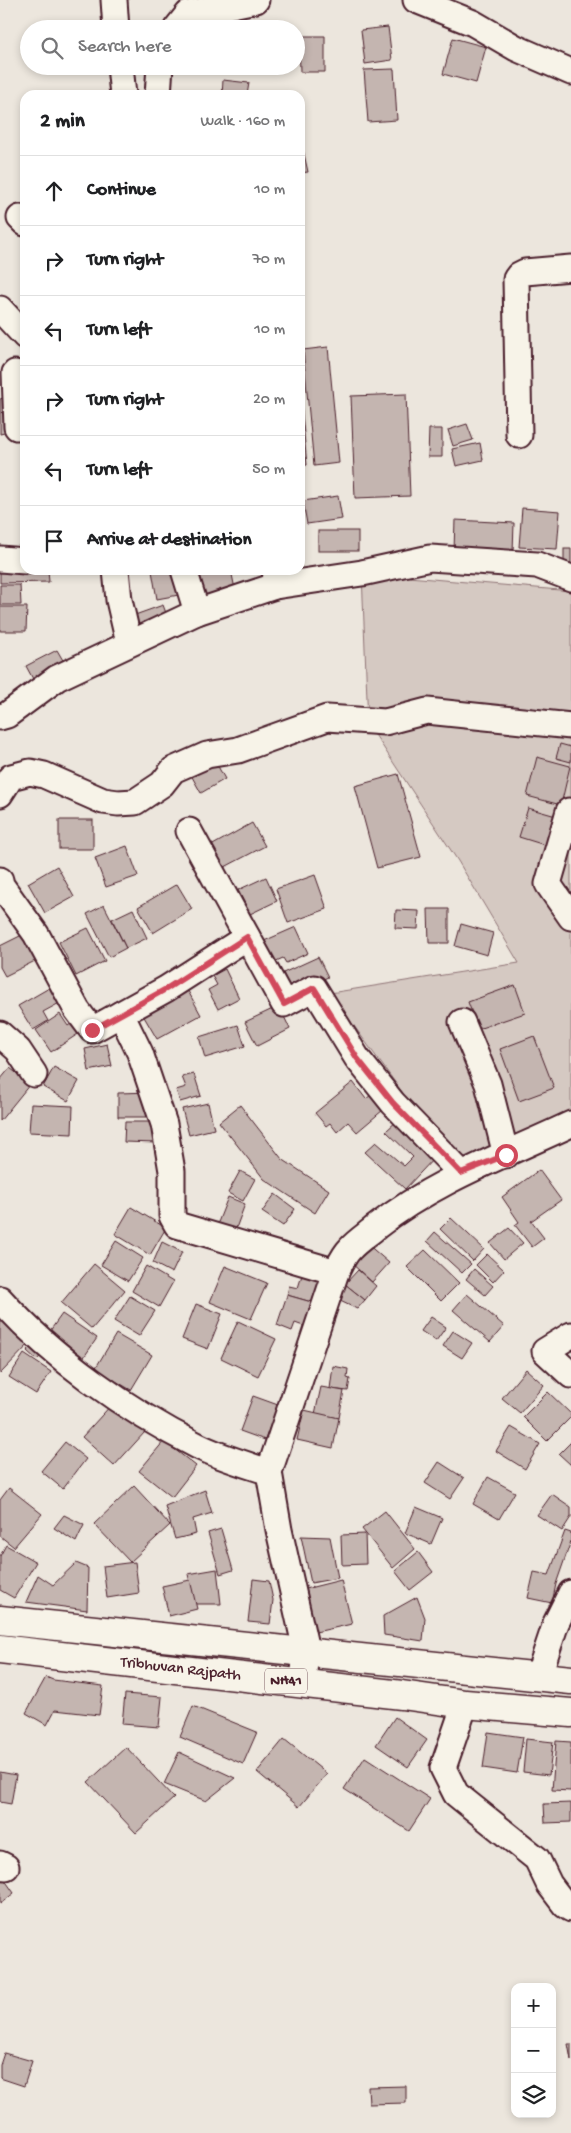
<!DOCTYPE html>
<meta charset="utf-8">
<style>
:root{--surface:#fff;--page:#f2f2f2;--text:#202124;--muted:#757577;--line:#e0e0e0}
body{margin:0;font-family:"Gochi Hand",sans-serif;background:var(--page);color:var(--text)}
.controls{position:absolute;right:15px;bottom:15px;display:grid;overflow:hidden;border-radius:10px;box-shadow:0 2px 8px #0003}
.controls button{width:45px;height:45px;display:grid;place-items:center;padding:0;border:0;border-bottom:1px solid var(--line);background:var(--surface);color:var(--text);font:25px sans-serif}
.stop{position:absolute;width:15px;height:15px;margin:-11px;border:4px solid #d1495b;border-radius:50%;background:#fff}
.stop.end{background:#d1495b;border-color:#fff;box-shadow:0 1px 5px #0008}
.list{margin:0;padding:0;list-style:none}
h2{display:flex;justify-content:space-between;align-items:center;height:65px;margin:0;padding:0 20px;font-size:21px}
h2 small{font-size:16px;font-weight:400;color:var(--muted)}
.list li{display:grid;grid-template-columns:32px 1fr auto;gap:15px;align-items:center;box-sizing:border-box;height:70px;padding:0 20px;border-top:1px solid var(--line)}
.list b{display:block;font-size:19px;white-space:nowrap}
.list em{font-size:16px;font-style:normal;color:var(--muted)}
.icon{flex:none;width:28px;height:28px;fill:none;stroke:currentColor;stroke-width:2;stroke-linecap:round;stroke-linejoin:round}
.map{position:relative;flex:none;width:571px;height:2133px;overflow:hidden}
.search{position:absolute;background:var(--surface);box-shadow:0 2px 8px #0003;left:20px;top:20px;width:285px;height:55px;display:flex;align-items:center;gap:12px;box-sizing:border-box;padding:0 18px;border-radius:28px;color:var(--muted);font-size:19px}
.panel{position:absolute;background:var(--surface);box-shadow:0 2px 8px #0003;left:20px;top:90px;width:285px;height:485px;border-radius:15px}
.map>svg:first-child{display:block}
.green{fill:#d5c9c2;stroke:#907476}
.building{fill:#c4b5b0;stroke:#4a1f2b}
.lines{fill:none;stroke-linecap:round;stroke-linejoin:round}
.minor-casing{stroke:#4a1f2b;stroke-width:29}
.trunk-casing{stroke:#4a1f2b;stroke-width:31}
.minor{stroke:#f7f3e8;stroke-width:25}
.trunk{stroke:#f7f3e8;stroke-width:28}
.route{stroke:#d1495b;stroke-width:6}
.labels{text-anchor:middle;dominant-baseline:central;stroke-width:5;stroke-linejoin:round;paint-order:stroke}
.shield{fill:#f7f3e8;stroke:#7e5f64;stroke-width:1}
.shield-label{font-size:15px;font-weight:bold;fill:#4a1f2b}
.street-label{font-size:16px;fill:#4a1f2b;stroke:#f7f3e8}
</style>
<div class="map">
<svg width="571" height="2133" viewBox="0 0 571 2133">
<rect width="100%" height="100%" fill="#ece6dd"/>
<filter id="ink" filterUnits="userSpaceOnUse"><feTurbulence type="fractalNoise" baseFrequency=".02" numOctaves="2"/><feDisplacementMap in="SourceGraphic" scale="10" xChannelSelector="R" yChannelSelector="G"/><feConvolveMatrix kernelMatrix="1 2 1 2 8 2 1 2 1" color-interpolation-filters="sRGB"/></filter>
<g filter="url(#ink)">
<polygon class="green" points="362,573 571,591 571,1113 461,1173 330,993 519,963 458,861 368,724"/>
<g class="building">
<rect x="216" y="20" width="28" height="9"/>
<rect x="248" y="24" width="27" height="5"/>
<polygon points="388,27 392,60 365,64 361,30"/>
<polygon points="299,36 325,36 325,72 300,72"/>
<polygon points="453,38 486,47 476,83 443,74"/>
<polygon points="394,69 397,120 368,122 364,70"/>
<polygon points="223,80 249,83 247,95 222,95"/>
<polygon points="300,136 308,172 300,173"/>
<polygon points="328,347 339,463 314,466 303,350"/>
<polygon points="300,393 307,465 300,466"/>
<polygon points="406,394 410,496 355,498 351,396"/>
<polygon points="3,398 9,432 0,434 0,399"/>
<polygon points="467,424 473,440 453,446 448,430"/>
<polygon points="429,429 442,429 442,457 428,457"/>
<polygon points="480,443 483,460 456,466 452,449"/>
<polygon points="338,496 342,519 307,524 303,501"/>
<polygon points="522,508 560,511 557,549 519,547"/>
<polygon points="455,520 514,523 513,552 454,550"/>
<rect x="318" y="531" width="40" height="20"/>
<rect x="564" y="549" width="7" height="23"/>
<polygon points="48,570 49,582 0,583 0,571"/>
<polygon points="159,570 179,570 184,594 157,599 152,571"/>
<polygon points="194,570 231,570 235,589 200,597"/>
<polygon points="0,585 20,585 21,605 0,605"/>
<polygon points="163,605 169,621 141,631 135,615"/>
<polygon points="0,607 27,607 26,631 0,631"/>
<polygon points="57,650 64,662 33,679 26,666"/>
<polygon points="560,744 571,747 571,762 556,758"/>
<polygon points="537,757 570,766 561,805 527,796"/>
<polygon points="215,761 225,779 201,793 191,775"/>
<polygon points="398,774 421,857 377,868 355,786"/>
<polygon points="528,808 556,816 548,846 519,837"/>
<rect x="59" y="820" width="34" height="29"/>
<polygon points="252,823 265,846 223,868 211,846"/>
<polygon points="127,846 138,876 106,887 95,858"/>
<polygon points="57,866 74,897 45,913 28,883"/>
<polygon points="315,875 327,909 288,923 276,889"/>
<polygon points="266,877 277,901 250,914 238,890"/>
<polygon points="177,884 192,909 153,933 138,907"/>
<polygon points="104,905 126,948 109,957 87,914"/>
<polygon points="133,909 147,938 126,948 112,919"/>
<polygon points="428,909 449,909 449,943 429,943"/>
<polygon points="396,910 419,911 418,929 395,928"/>
<polygon points="461,924 493,933 487,955 455,946"/>
<polygon points="296,927 308,953 286,963 283,958 274,962 264,941"/>
<polygon points="88,928 105,961 76,976 59,942"/>
<polygon points="26,933 39,959 5,976 0,967 0,946"/>
<polygon points="318,957 328,977 292,993 283,973"/>
<polygon points="225,969 239,998 218,1009 208,990 217,985 212,976"/>
<polygon points="56,984 65,1000 43,1012 48,1021 33,1030 18,1006"/>
<polygon points="515,985 525,1013 478,1029 468,1002"/>
<polygon points="188,991 201,1015 157,1039 143,1015"/>
<polygon points="279,1006 290,1029 257,1046 245,1022"/>
<polygon points="60,1014 68,1026 76,1020 84,1030 51,1052 36,1030"/>
<polygon points="238,1025 245,1046 205,1058 199,1037"/>
<polygon points="534,1036 554,1088 519,1101 500,1049"/>
<polygon points="107,1044 112,1066 89,1071 85,1049"/>
<polygon points="54,1067 79,1081 68,1101 43,1087"/>
<polygon points="10,1068 30,1084 0,1121 0,1080"/>
<polygon points="194,1074 201,1096 180,1102 176,1090 186,1087 182,1077"/>
<polygon points="353,1082 366,1099 371,1095 383,1110 357,1132 348,1122 337,1132 330,1123 326,1126 315,1113"/>
<polygon points="153,1092 153,1117 118,1117 118,1093"/>
<polygon points="208,1103 214,1129 189,1135 182,1109"/>
<polygon points="31,1104 73,1106 72,1134 29,1132"/>
<polygon points="240,1105 282,1159 329,1190 315,1213 264,1179 219,1122"/>
<polygon points="399,1119 436,1156 405,1189 365,1152 376,1142 404,1166 413,1157 386,1131"/>
<polygon points="125,1122 158,1122 157,1143 124,1142"/>
<polygon points="539,1170 561,1200 531,1221 544,1238 532,1247 515,1225 519,1222 502,1197"/>
<polygon points="240,1171 255,1179 243,1201 228,1193"/>
<polygon points="275,1194 295,1209 283,1226 262,1212"/>
<polygon points="228,1197 245,1204 235,1231 217,1225"/>
<polygon points="131,1207 166,1228 150,1255 115,1234"/>
<polygon points="451,1218 484,1249 473,1261 440,1229"/>
<polygon points="509,1228 523,1243 504,1259 490,1243"/>
<polygon points="435,1232 471,1264 462,1273 427,1241"/>
<polygon points="116,1241 143,1258 128,1281 101,1265"/>
<polygon points="162,1242 182,1252 172,1273 153,1263"/>
<polygon points="366,1243 389,1263 372,1282 350,1262"/>
<polygon points="425,1250 459,1283 441,1301 407,1267"/>
<polygon points="487,1254 504,1270 493,1282 476,1265"/>
<polygon points="94,1264 125,1290 92,1329 61,1303"/>
<polygon points="146,1266 173,1282 159,1307 132,1291"/>
<polygon points="225,1266 267,1283 251,1319 210,1302"/>
<polygon points="474,1269 493,1286 485,1295 466,1279"/>
<polygon points="358,1270 376,1286 365,1300 345,1284"/>
<polygon points="309,1271 323,1276 315,1303 287,1295 289,1286 298,1288 302,1275 308,1277"/>
<polygon points="345,1284 365,1300 357,1309 338,1300"/>
<polygon points="467,1294 504,1326 490,1342 453,1310"/>
<polygon points="287,1295 315,1303 306,1327 295,1323 292,1331 277,1325"/>
<polygon points="130,1296 155,1311 139,1336 114,1321"/>
<polygon points="196,1304 222,1314 208,1349 182,1339"/>
<polygon points="62,1314 97,1338 82,1360 47,1335"/>
<polygon points="7,1316 33,1340 0,1374 0,1324"/>
<polygon points="431,1317 446,1327 436,1341 421,1331"/>
<polygon points="238,1321 276,1339 258,1376 221,1358"/>
<polygon points="453,1331 472,1343 462,1358 443,1346"/>
<polygon points="116,1334 152,1355 131,1390 95,1369"/>
<polygon points="37,1341 46,1350 37,1360 27,1351"/>
<polygon points="24,1354 51,1372 36,1394 9,1377"/>
<polygon points="333,1366 348,1369 347,1378 350,1379 348,1391 330,1389"/>
<polygon points="526,1369 544,1385 520,1413 502,1398"/>
<polygon points="321,1387 344,1391 339,1418 315,1414"/>
<polygon points="548,1392 571,1414 571,1417 547,1441 523,1417"/>
<polygon points="253,1396 278,1405 265,1440 240,1431"/>
<polygon points="113,1403 145,1432 114,1466 82,1437"/>
<polygon points="304,1410 339,1418 333,1448 297,1440"/>
<polygon points="511,1427 540,1444 525,1469 496,1451"/>
<polygon points="164,1441 196,1466 172,1497 139,1471"/>
<polygon points="65,1442 86,1459 63,1489 41,1471"/>
<polygon points="571,1442 571,1465 559,1454"/>
<polygon points="439,1462 464,1478 450,1499 425,1483"/>
<polygon points="488,1477 515,1492 499,1519 473,1504"/>
<polygon points="134,1486 170,1525 130,1562 94,1524"/>
<polygon points="9,1488 42,1514 14,1547 0,1536 0,1500"/>
<polygon points="205,1490 212,1513 193,1519 196,1534 175,1539 165,1506"/>
<polygon points="552,1494 571,1507 571,1517 562,1531 537,1515"/>
<polygon points="416,1507 442,1518 431,1544 405,1533"/>
<polygon points="385,1511 415,1549 393,1568 362,1529"/>
<polygon points="64,1515 84,1525 76,1542 54,1528"/>
<polygon points="221,1529 233,1570 220,1574 208,1533"/>
<polygon points="565,1531 571,1533 571,1541 556,1584 552,1603 528,1598 534,1572 549,1575"/>
<polygon points="365,1534 366,1564 342,1565 341,1535"/>
<polygon points="301,1536 330,1537 338,1578 311,1583"/>
<polygon points="6,1545 36,1562 14,1598 0,1590 0,1556"/>
<polygon points="418,1552 433,1572 410,1590 395,1571"/>
<polygon points="135,1562 139,1593 107,1598 103,1566"/>
<polygon points="76,1563 88,1568 87,1610 26,1602 38,1575 53,1585"/>
<polygon points="217,1569 221,1604 195,1604 188,1574"/>
<polygon points="253,1579 269,1581 273,1600 270,1624 248,1622"/>
<polygon points="190,1580 197,1609 169,1616 162,1586"/>
<polygon points="341,1580 352,1624 311,1633 301,1590"/>
<polygon points="417,1597 425,1618 423,1641 384,1635 383,1616"/>
<polygon points="46,1677 53,1680 103,1686 99,1715 55,1710 47,1725 26,1713"/>
<polygon points="125,1694 162,1697 159,1727 122,1724"/>
<polygon points="193,1706 257,1732 243,1764 180,1737"/>
<polygon points="395,1717 427,1740 408,1767 376,1745"/>
<polygon points="488,1732 523,1737 517,1773 483,1768"/>
<polygon points="284,1739 327,1774 299,1807 257,1772"/>
<polygon points="526,1739 553,1742 549,1775 523,1772"/>
<polygon points="556,1741 571,1742 571,1791 552,1790"/>
<polygon points="126,1747 174,1798 136,1833 88,1782"/>
<polygon points="179,1752 235,1778 206,1801 164,1784"/>
<polygon points="365,1757 430,1799 409,1831 344,1789"/>
<polygon points="0,1772 16,1775 11,1804 0,1802"/>
<polygon points="571,1803 571,1822 545,1823 544,1804"/>
<polygon points="0,1873 14,1893 0,1904"/>
<polygon points="568,2044 571,2044 571,2060"/>
<polygon points="4,2053 32,2061 24,2086 0,2078 0,2065"/>
<polygon points="406,2086 406,2103 369,2104 368,2087"/>
</g>
<g class="lines">
<g class="minor-casing">
<g id="minor">
<polyline points="114,0 116,29"/>
<polyline points="416,0 473,23 516,48 571,72"/>
<polyline points="176,29 188,14 256,0"/>
<polyline points="120,66 123,95"/>
<polyline points="158,95 160,66"/>
<polyline points="20,218 25,223"/>
<polyline points="0,309 25,336"/>
<polyline points="15,373 17,427"/>
<polyline points="519,435 516,279 519,275 525,272 571,268"/>
<polyline points="0,559 25,561"/>
<polyline points="116,570 119,600 129,643"/>
<polyline points="184,570 197,612"/>
<polyline points="275,586 362,573 430,558 537,565 571,578"/>
<polyline points="0,717 7,715 57,678 197,612 275,586 276,570"/>
<polyline points="0,794 11,777 30,772 44,775 103,801 118,803 135,802 162,784 173,770 207,755 238,750 327,718 385,722 427,711 571,726"/>
<polyline points="571,813 569,811 548,884 571,917"/>
<polyline points="189,831 284,1004 314,988 357,1058 393,1103 461,1173"/>
<polyline points="0,880 1,885 36,934 77,1010 92,1030 166,989 247,937"/>
<polyline points="121,1014 140,1053 164,1124 172,1171 172,1216 177,1225 336,1272"/>
<polyline points="462,1022 488,1084 506,1155"/>
<polyline points="0,1034 18,1050 34,1074"/>
<path d="M0 1299C53 1358 126 1410 198 1446 220 1457 245 1464 269 1472"/>
<polyline points="571,1335 545,1351 571,1375"/>
<polyline points="538,1677 556,1623 571,1593"/>
<path d="M303 1683 306 1650 279 1530 269 1472 336 1272C340 1264 344 1255 350 1249 357 1241 368 1234 376 1227 434 1181 505 1155 571 1124"/>
<polyline points="465,1704 443,1768 456,1794 537,1859 549,1884 565,1905 571,1909"/>
<polyline points="0,1864 6,1867"/>
</g>
</g>
<g class="trunk-casing">
<g id="trunk">
<polyline points="0,1620 571,1680"/>
<path id="s1" d="M0 1649 402 1695 465 1704 571 1713"/>
</g>
</g>
<use href="#minor" class="minor"/>
<use href="#trunk" class="trunk"/>
</g>
</g>
<g class="lines" filter="url(#ink)">
<polyline class="route" points="92,1030 166,989 247,937 284,1004 314,988 357,1058 393,1103 461,1173 506,1155"/>
</g>
<g class="labels">
<rect class="shield" x="265" y="1668.5" width="42" height="25" rx="4"/>
<g class="shield-label">
<text x="286" y="1681">NH41</text>
</g>
<g class="street-label">
<text stroke="none"><textPath href="#s1" startOffset="182">Tribhuvan Rajpath</textPath></text>
</g>
</g>
</svg>
<div class="controls">
<button>+</button>
<button>−</button>
<button><svg class="icon" aria-label="layers" viewBox="0 0 24 24"><path d="M12 4l9 5-9 5-9-5zM3 14l9 5 9-5"/></svg></button>
</div>
<div class="stop" style="left:506px;top:1155px"></div>
<div class="stop end" style="left:92px;top:1030px"></div>
<div class="search"><svg class="icon" aria-label="search" viewBox="0 0 24 24"><circle cx="10" cy="10" r="6"/><path d="M15 15l6 6"/></svg>Search here</div>
<section class="panel">
<h2>2 min<small>Walk · 160 m</small></h2>
<ul class="list">
<li><svg class="icon" aria-label="ahead" viewBox="0 0 24 24"><path d="M12 20V5M6 11l6-6 6 6"/></svg><div><b>Continue</b></div><em>10 m</em></li>
<li><svg class="icon" aria-label="right" viewBox="0 0 24 24"><path d="M7 20v-9h11M14 6l5 5-5 5"/></svg><div><b>Turn right</b></div><em>70 m</em></li>
<li><svg class="icon" aria-label="left" viewBox="0 0 24 24"><path d="M17 20v-9H6M10 6l-5 5 5 5"/></svg><div><b>Turn left</b></div><em>10 m</em></li>
<li><svg class="icon" aria-label="right" viewBox="0 0 24 24"><path d="M7 20v-9h11M14 6l5 5-5 5"/></svg><div><b>Turn right</b></div><em>20 m</em></li>
<li><svg class="icon" aria-label="left" viewBox="0 0 24 24"><path d="M17 20v-9H6M10 6l-5 5 5 5"/></svg><div><b>Turn left</b></div><em>50 m</em></li>
<li><svg class="icon" aria-label="arrive" viewBox="0 0 24 24"><path d="M6 21V4h12l-3 4 3 4H6"/></svg><div><b>Arrive at destination</b></div></li>
</ul>
</section>
</div>
